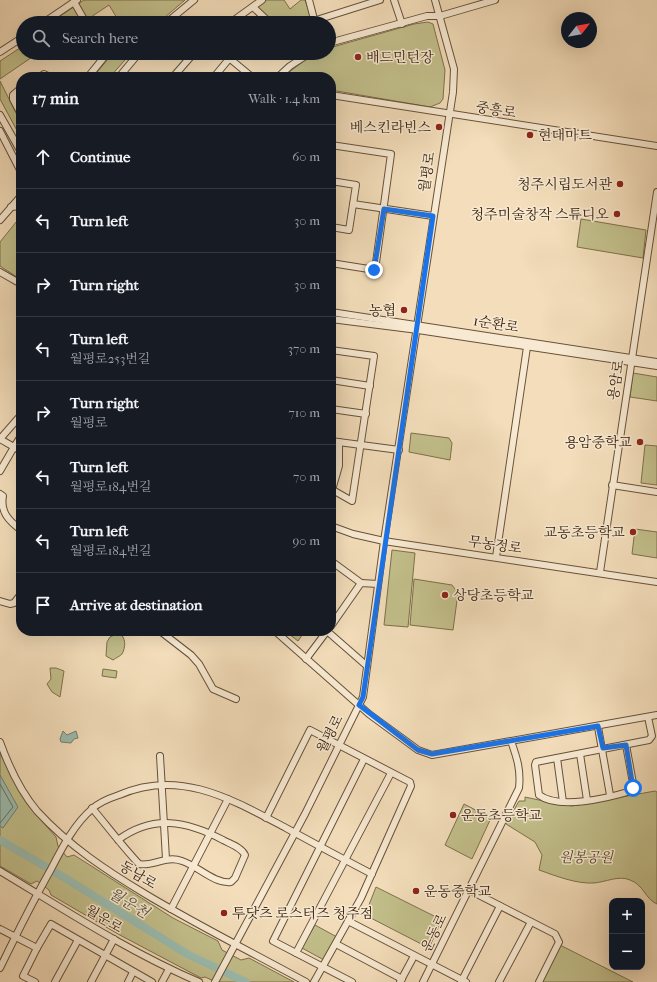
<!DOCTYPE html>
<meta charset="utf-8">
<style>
:root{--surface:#171b24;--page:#20242c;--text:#f1f3f6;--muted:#9ea1a6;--line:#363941}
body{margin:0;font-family:"IM FELL French Canon","Noto Serif KR",serif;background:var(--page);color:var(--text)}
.controls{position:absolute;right:12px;bottom:12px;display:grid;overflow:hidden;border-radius:8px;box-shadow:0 4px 16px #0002}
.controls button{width:36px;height:36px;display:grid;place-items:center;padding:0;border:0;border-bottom:1px solid var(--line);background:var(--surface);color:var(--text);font:20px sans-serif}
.compass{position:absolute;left:561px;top:12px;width:36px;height:36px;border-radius:50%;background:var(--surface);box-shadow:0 4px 16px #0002;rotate:59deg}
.stop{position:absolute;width:12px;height:12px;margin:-9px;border:3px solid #1a73e8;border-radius:50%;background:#fff}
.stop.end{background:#1a73e8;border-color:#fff;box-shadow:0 1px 4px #0008}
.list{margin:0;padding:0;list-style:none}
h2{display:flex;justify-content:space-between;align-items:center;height:52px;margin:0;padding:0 16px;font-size:17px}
h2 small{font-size:13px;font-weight:400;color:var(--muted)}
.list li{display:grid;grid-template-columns:26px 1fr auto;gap:12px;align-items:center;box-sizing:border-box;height:64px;padding:0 16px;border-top:1px solid var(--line)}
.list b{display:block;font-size:15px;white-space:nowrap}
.list p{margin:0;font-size:13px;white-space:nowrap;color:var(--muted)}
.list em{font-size:13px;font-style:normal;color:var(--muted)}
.icon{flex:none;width:22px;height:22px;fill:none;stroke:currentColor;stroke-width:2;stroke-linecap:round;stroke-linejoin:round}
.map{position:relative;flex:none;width:657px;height:982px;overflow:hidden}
.search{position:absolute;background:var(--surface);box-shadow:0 4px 16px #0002;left:16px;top:16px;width:320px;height:44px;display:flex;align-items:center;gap:10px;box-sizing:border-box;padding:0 14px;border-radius:22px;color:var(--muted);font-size:15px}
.panel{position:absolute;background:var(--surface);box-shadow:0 4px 16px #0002;left:16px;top:72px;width:320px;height:564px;border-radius:16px}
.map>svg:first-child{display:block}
.green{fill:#c2bf8b;stroke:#7e704c}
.water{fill:#9bbcb0;stroke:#747e6f}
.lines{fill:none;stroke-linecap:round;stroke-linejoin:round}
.shore{stroke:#6a6f5e;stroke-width:1}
.river{stroke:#9bbcb0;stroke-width:8}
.minor-casing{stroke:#685138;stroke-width:8}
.minor{stroke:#f7e9d2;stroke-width:6}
.route{stroke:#1a73e8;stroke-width:5}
.poi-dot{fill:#8f2418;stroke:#f7e9d2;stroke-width:1.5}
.labels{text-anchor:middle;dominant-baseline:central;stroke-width:3;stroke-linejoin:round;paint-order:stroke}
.poi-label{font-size:14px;fill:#3a220d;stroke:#f7e9d2;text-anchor:start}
.street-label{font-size:14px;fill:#3a220d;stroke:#f7e9d2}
.park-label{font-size:14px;font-style:italic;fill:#5c492c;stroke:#f7e9d2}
.water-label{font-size:15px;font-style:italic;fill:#57503e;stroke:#f7e9d2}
</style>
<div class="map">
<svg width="657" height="982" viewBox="0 0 657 982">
<rect width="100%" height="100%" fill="#f3ddba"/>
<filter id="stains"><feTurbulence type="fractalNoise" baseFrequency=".005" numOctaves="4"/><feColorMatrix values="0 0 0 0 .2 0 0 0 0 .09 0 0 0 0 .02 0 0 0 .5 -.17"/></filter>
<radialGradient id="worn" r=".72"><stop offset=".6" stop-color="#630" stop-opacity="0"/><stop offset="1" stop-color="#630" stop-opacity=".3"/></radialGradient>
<g class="green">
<polygon points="84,0 185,0 158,23 120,23 109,5 82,23 50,23"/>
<polygon points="266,0 284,0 290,9 301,0 305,0 311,17 303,23 273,23 258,9 258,5"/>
<polygon points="428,22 433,24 445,70 443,99 440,103 430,107 331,90 331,77 285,77 285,75 315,53 329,53 329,48 414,24"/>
<polygon points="23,46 23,53 38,53 0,79 0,61"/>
<polygon points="113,53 131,53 110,77 93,77"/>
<polygon points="0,81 21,123 21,138 0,99"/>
<polygon points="21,216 21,278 20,279 0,266 0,242"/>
<polygon points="581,219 646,230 643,258 577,247"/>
<polygon points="633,373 657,377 657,401 630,397"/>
<polygon points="411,433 449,438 452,443 450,460 409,452"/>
<polygon points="331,443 337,445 336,470 331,486"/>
<polygon points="645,445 657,446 657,485 641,483"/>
<polygon points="635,529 657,532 657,558 632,554"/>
<polygon points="392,550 415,553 408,627 384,625"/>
<polygon points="414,579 452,585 458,593 453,630 410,625"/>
<polygon points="285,631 305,631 298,641"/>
<path d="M119 633C126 637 126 647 122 654 120 656 116 658 113 660L106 656 107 642 110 637Z"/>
<polygon points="50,668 56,668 64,671 60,697 52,692 47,684 51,679"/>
<polygon points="103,669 117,671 116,678 102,676"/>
<polygon points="0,753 20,792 34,812 56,837 58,846 67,857 74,855 173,918 218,941 222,950 241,960 249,958 294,982 216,982 205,977 201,978 118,934 51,895 49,890 37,881 31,884 0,866"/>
<path d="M655 791 657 792V904C645 899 644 885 630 880 619 875 606 882 594 883 576 884 556 876 539 870L542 855 535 842 506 824 519 801H525V797L548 802 572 806Z"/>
<polygon points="464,804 491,818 472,859 445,845"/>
<polygon points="376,887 442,920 429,948 365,915"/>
<polygon points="315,925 337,937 324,960 302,948"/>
<polygon points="560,945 633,982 542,982"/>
</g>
<g class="water">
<polygon points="63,731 67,735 76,731 78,738 74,739 71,743 61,742 60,739"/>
<polygon points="0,775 18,807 3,828 0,826"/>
</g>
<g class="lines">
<polyline class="shore" points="0,784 13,807 0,823"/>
<polyline class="river" points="0,840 65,878 187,954 246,982"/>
<g class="minor-casing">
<g id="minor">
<polyline points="309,0 315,23"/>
<polyline points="394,0 402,24"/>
<polyline points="74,2 86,23"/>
<polyline points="253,7 270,23"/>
<polyline points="43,23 77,0"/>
<polyline points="166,23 194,0"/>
<polyline points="230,23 262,0"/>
<polyline points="307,23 380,0"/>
<polyline points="329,43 427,16 440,16 495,0"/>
<polyline points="0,52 23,37"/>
<polyline points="223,53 252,77"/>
<polyline points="40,77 44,74 50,77"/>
<polyline points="88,77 105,56 104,53"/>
<polyline points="119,77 139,53"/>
<polyline points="173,77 194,53"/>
<polyline points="214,77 229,59"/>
<polyline points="278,77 290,66 310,53"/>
<polyline points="21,88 13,95 13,99 21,114"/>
<polyline points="331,95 657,146"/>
<polyline points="0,115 21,152"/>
<polyline points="0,131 21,172"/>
<polyline points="331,145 391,154 375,270 331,263"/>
<polyline points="331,181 356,185 349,230 331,227"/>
<polyline points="353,204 433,216"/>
<polyline points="11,207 21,206"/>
<polyline points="0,220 21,196"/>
<polyline points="0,272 21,284"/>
<polyline points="331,312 657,362"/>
<polyline points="331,319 418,330 657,366"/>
<polyline points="331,350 374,356 352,501 331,489"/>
<polyline points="331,380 370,386"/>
<polyline points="331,409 366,414"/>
<polyline points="21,436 14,447 21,451"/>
<polyline points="0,439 14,447 0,471"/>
<polyline points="0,439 21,415"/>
<polyline points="331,441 399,450"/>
<polyline points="612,485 657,492"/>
<polyline points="332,490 339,466 339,442"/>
<path d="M0 494 3 496C0 512 9 521 21 530"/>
<polyline points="331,526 353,534 384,541 657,582"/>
<polyline points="496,557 527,347"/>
<polyline points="331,561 361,583"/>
<polyline points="600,572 657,192"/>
<polyline points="0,601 10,604 14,603 21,594"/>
<polyline points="331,626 361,583 378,584"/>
<polyline points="160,631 191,655 199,664 213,689 236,699"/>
<polyline points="275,631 369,714 418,750 432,755 657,715"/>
<polyline points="327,631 367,666"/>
<polyline points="306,659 327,631"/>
<polyline points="598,727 610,795"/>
<path d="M0 742C9 767 20 791 37 811 69 846 107 871 147 895 199 926 253 953 306 982"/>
<path d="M626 745 633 783 631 791C608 798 559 810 539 795L535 765 536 762 649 740 652 736 648 717"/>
<polyline points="580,754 587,800"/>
<polyline points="160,756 166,859"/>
<polyline points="557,758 563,802"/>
<path d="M92 808C108 827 122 846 139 864 152 867 166 855 182 861 198 866 214 884 231 882L235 878 245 855C241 847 230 844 223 840 187 821 153 814 118 840"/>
<polyline points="266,818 310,730 404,779 410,782 411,786 361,898 314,982"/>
<path d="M0 871C65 910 129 952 199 982"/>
<polyline points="469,890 555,934 559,942 539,982"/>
<polyline points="171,909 228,799"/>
<polyline points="348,921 466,982"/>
<polyline points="0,929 37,948 23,976 35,982"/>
<polyline points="336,944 402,979"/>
<polyline points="37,948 51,924 152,982"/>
<polyline points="296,953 391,773"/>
<path d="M0 968C16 935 32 903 50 871 61 850 74 824 92 809 99 802 110 798 119 795 180 768 233 800 286 828 315 844 343 859 372 874"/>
<polyline points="55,982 78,940"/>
<polyline points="91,982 114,939"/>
<polyline points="128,982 133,972"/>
<polyline points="162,982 169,969"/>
<polyline points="215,982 305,814 363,697 384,541 453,92 454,69 435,0"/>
<polyline points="352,982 273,941 364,759"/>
<polyline points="400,982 414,956"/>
<path d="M423 982 519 788C521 770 517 758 511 741"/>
<polyline points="461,982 500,906"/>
<polyline points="499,982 531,922"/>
</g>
</g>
<use href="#minor" class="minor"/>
</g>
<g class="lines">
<polyline class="route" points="374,270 384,209 433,216 363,697 359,705 418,750 432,754 598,726 603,748 626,745 633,788"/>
</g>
<g class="poi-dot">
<circle cx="358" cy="57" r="4"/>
<circle cx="439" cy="127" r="4"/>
<circle cx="530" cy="135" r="4"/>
<circle cx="620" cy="184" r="4"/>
<circle cx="617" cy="214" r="4"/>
<circle cx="404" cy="310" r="4"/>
<circle cx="640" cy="442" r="4"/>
<circle cx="633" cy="532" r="4"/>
<circle cx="445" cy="595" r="4"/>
<circle cx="453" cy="815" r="4"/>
<circle cx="416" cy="891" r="4"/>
<circle cx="224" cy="913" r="4"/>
</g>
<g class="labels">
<g class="poi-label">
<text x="366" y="57">배드민턴장</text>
<text x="431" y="127" text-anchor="end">베스킨라빈스</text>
<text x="538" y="135">현대마트</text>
<text x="612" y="184" text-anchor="end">청주시립도서관</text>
<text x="609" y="214" text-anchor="end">청주미술창작 스튜디오</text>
<text x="396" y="310" text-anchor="end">농협</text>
<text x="632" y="442" text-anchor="end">용암중학교</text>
<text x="625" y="532" text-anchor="end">교동초등학교</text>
<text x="453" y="595">상당초등학교</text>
<text x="461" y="815">운동초등학교</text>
<text x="424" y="891">운동중학교</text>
<text x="232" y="913">투닷츠 로스터즈 청주점</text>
</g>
<g class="street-label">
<text transform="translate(496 110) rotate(9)">중흥로</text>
<text transform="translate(427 172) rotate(-81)">월평로</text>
<text transform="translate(496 324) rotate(9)">1순환로</text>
<text transform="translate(616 380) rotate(-81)">용암로</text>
<text transform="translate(495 545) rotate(8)">무농정로</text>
<text transform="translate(330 734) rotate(-63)">월평로</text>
<text transform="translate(138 875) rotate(31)">동남로</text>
<text transform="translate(104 919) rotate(30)">월운로</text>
<text transform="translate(434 933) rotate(-64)">운동로</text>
</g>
<g class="park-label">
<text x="586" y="857">원봉공원</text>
</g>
<g class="water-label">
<text transform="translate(129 903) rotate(31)">월운천</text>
</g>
</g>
<rect width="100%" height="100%" filter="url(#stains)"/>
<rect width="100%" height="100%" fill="url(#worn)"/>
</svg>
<div class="controls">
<button>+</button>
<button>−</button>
</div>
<svg class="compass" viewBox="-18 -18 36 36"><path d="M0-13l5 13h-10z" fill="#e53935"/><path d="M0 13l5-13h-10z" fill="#9ea1a6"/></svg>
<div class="stop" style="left:633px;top:788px"></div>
<div class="stop end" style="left:374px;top:270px"></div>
<div class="search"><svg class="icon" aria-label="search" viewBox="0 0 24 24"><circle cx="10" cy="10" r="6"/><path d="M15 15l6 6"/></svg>Search here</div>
<section class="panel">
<h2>17 min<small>Walk · 1.4 km</small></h2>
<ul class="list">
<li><svg class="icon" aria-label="ahead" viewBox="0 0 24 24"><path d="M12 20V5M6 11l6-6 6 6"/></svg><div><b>Continue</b></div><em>60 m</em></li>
<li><svg class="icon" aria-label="left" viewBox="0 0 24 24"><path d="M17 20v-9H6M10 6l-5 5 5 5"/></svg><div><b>Turn left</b></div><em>30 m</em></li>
<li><svg class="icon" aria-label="right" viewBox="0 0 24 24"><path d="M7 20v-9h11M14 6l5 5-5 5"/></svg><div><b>Turn right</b></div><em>30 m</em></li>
<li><svg class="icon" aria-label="left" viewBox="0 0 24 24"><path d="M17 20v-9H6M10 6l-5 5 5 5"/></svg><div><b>Turn left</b><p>월평로253번길</p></div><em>370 m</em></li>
<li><svg class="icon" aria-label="right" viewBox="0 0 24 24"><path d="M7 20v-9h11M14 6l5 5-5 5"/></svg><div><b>Turn right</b><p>월평로</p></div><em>710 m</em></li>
<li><svg class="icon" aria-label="left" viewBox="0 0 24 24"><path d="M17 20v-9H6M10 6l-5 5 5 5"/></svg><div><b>Turn left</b><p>월평로184번길</p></div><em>70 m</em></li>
<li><svg class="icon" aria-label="left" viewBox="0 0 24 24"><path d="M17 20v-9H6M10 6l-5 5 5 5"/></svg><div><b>Turn left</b><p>월평로184번길</p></div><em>90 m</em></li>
<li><svg class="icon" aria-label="arrive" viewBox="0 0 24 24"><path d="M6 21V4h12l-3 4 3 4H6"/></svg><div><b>Arrive at destination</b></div></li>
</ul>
</section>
</div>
